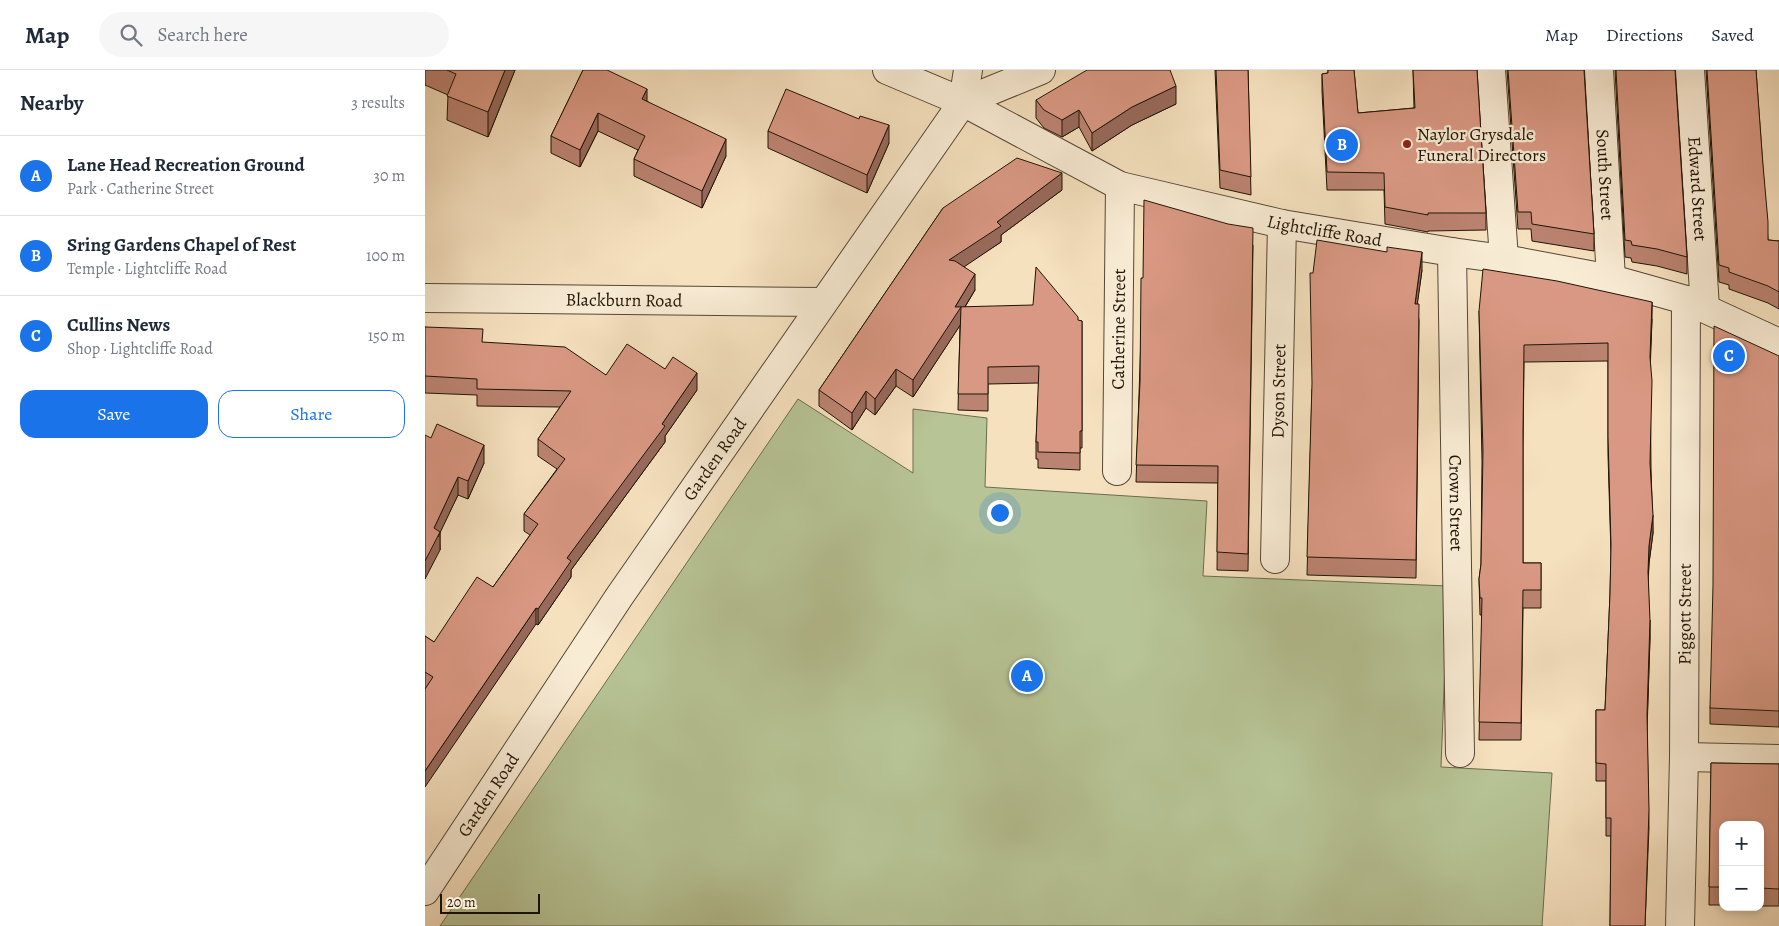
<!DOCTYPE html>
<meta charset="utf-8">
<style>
:root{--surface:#fff;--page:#f6f6f7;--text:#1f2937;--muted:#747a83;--line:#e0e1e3;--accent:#1a73e8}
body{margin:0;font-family:Alegreya,serif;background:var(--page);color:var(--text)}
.controls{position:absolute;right:15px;bottom:15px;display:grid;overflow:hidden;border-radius:10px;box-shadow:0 2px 8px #0003}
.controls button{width:45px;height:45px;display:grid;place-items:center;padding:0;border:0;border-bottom:1px solid var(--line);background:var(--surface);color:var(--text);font:25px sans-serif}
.scale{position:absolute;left:15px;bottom:12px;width:100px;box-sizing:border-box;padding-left:5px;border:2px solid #1f1405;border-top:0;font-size:14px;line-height:18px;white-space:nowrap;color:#1f1405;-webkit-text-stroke:4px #f9ecd5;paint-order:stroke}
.you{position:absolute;left:574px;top:442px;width:18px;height:18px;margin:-12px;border:4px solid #fff;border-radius:50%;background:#1a73e8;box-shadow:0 0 0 8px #1a73e833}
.badge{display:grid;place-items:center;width:32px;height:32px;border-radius:50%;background:var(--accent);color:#fff;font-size:16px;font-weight:700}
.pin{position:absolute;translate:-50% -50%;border:2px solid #fff;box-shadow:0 1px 5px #0006}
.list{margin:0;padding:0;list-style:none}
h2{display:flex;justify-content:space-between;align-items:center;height:65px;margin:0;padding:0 20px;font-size:21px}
h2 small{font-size:16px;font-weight:400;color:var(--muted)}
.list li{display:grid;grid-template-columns:32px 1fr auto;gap:15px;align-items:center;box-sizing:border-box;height:80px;padding:0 20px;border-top:1px solid var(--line)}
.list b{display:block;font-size:19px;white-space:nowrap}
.list p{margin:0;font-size:16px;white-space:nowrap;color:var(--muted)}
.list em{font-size:16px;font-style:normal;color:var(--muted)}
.actions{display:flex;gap:10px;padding:15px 20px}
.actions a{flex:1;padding:11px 0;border:1px solid var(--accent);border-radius:15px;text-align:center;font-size:18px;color:var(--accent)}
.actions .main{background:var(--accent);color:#fff}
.icon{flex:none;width:28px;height:28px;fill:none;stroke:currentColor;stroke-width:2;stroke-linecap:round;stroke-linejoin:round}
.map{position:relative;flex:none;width:1354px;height:856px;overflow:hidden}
header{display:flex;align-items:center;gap:30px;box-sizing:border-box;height:70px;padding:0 25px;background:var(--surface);border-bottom:1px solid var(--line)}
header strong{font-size:24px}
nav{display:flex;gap:28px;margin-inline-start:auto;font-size:18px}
.search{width:350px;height:45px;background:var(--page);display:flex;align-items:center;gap:12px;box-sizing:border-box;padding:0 18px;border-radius:28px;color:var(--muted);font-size:19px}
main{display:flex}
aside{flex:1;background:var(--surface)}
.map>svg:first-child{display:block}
.green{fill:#b7c496;stroke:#6b6c4e}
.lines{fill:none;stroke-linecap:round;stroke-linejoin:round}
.street-casing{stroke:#554734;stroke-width:30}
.street{stroke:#f9ecd5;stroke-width:28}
.wall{fill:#bb8371;stroke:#1f1405}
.shaded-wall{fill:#986a5c;stroke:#1f1405}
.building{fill:#d99883;stroke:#1f1405}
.poi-dot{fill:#8f2418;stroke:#f9ecd5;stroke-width:2}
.labels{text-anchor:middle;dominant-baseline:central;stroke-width:4.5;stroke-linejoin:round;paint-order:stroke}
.poi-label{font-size:18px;fill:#1f1405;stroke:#f9ecd5;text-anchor:start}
.street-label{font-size:18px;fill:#1f1405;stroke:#f9ecd5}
</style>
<header>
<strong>Map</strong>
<div class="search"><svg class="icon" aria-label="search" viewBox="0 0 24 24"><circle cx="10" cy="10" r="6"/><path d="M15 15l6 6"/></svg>Search here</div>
<nav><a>Map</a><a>Directions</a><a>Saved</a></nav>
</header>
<main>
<aside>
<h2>Nearby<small>3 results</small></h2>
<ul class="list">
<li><span class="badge">A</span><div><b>Lane Head Recreation Ground</b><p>Park · Catherine Street</p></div><em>30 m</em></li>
<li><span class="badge">B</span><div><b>Sring Gardens Chapel of Rest</b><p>Temple · Lightcliffe Road</p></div><em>100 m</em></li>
<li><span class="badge">C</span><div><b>Cullins News</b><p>Shop · Lightcliffe Road</p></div><em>150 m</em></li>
</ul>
<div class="actions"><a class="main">Save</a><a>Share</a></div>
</aside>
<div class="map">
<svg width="1354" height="856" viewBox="0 0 1354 856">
<rect width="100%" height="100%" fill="#f6e1bf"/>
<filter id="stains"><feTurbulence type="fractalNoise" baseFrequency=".004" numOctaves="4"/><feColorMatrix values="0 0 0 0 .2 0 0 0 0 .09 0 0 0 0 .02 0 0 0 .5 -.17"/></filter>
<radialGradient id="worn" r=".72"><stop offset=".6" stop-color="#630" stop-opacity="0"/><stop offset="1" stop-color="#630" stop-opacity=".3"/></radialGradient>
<polygon class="green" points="373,329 488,403 488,339 562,348 560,417 782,431 778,506 1023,516 1016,697 1127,703 1117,856 15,856"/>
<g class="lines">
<g class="street-casing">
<g id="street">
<path id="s1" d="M462 0 538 32 695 116 857 154 1027 182 1079 189 1186 209 1261 230 1354 273"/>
<polyline points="1066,0 1079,189"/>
<path id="s2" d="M1174 0 1186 209"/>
<path id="s3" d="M1265 0 1280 238"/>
<polyline points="538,32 543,0"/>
<path id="s4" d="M1027 182 1035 683"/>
<path id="s5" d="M0 228 398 232"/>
<path id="s6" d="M692 401 695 116"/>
<path id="s7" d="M850 489 857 154"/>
<polyline points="1259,687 1354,689"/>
<path id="s8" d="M0 821 194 527 538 32 616 0"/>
<path id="s9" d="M1255 856 1259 687 1261 230"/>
</g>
</g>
<use href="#street" class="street"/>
</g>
<g class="wall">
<polygon points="0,0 90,0 63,67 22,50 23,25 0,15"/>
<polygon points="158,0 222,31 301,86 277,138 209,106 209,89 213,80 173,61 155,97 126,83 126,66"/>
<polygon points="790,0 823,0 826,125 795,118"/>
<polygon points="903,0 929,0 933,43 989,38 988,0 1052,0 1061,143 1061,160 1003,161 1003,162 960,154 959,120 902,120 897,21 897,4 903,3"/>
<polygon points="1082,0 1159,0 1169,164 1169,181 1107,171 1106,159 1093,159"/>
<polygon points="1190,0 1250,0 1262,187 1262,204 1232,196 1207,192 1206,188 1200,187"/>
<polygon points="1281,0 1331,0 1343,170 1354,171 1354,239 1343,233 1304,219 1304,215 1294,212"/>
<polygon points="611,30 751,34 707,55 667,81 654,57 637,67 619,58 611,48"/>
<polygon points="343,61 464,73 442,123 343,78"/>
<polygon points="637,120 576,165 576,172 539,196 550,220 540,237 657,251 657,378 655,378 655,400 613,398 613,389 611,389 611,372 614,313 563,314 563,341 533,340 535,255 488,327 471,316 450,345 441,338 427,360 394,336 394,320 518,138"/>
<polygon points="828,175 823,501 792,500 793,413 711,412 718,208"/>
<polygon points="997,200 992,234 994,251 991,508 882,505 887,319"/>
<polygon points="1054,241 1227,249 1225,292 1226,398 1228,463 1224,493 1223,509 1225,568 1222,656 1224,758 1220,856 1185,856 1186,766 1181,766 1181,711 1171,711 1171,640 1180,640 1185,524 1186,484 1183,385 1183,291 1099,292 1098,375 1098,493 1116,493 1116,538 1098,538 1096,670 1054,670 1057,545 1055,545 1054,509 1056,494 1057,392"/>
<polygon points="0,257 181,305 240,299 272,320 240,366 240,372 146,500 146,507 113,555 111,554 0,619 0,566 9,572 68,517 105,465 99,461 99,444 132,399 113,386 113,369 135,337 52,336 52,325 0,323"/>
<polygon points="1354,286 1354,657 1285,654 1285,638"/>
<polygon points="6,368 59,393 43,429 33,425 15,462 15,480"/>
<polygon points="1286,693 1354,694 1354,836 1335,836 1335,755 1298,755 1298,835 1284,835"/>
</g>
<g class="shaded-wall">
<polygon points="80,0 90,0 63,67 63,42"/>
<polygon points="751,16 751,34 707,55 667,81 667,63 707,37"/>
<polygon points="222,19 222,37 217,29"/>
<polygon points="654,40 654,57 637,67 637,50"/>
<polygon points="173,43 173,61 155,97 155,80"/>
<polygon points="464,55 464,73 442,123 442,105"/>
<polygon points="301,69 301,86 277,138 277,121"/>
<polygon points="637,103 637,120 576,165 576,172 524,207 524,190 572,152"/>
<polygon points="997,182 997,200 990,251 990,234"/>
<polygon points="550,204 550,220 536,243 536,254 488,327 488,310 530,237"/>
<polygon points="1227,232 1227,249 1225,304 1225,287"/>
<polygon points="471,299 471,316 450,345 450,329"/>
<polygon points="272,303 272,320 240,366 240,372 146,500 146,507 113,555 113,539 142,488 237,354"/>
<polygon points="441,321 441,338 427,360 427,343"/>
<polygon points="59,375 59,393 43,429 43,411"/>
<polygon points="33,407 33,425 13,467 15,462 15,480 0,509 0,491 9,458"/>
<polygon points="1228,445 1228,463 1224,493 1223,519 1224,476"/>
<polygon points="111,538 111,554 0,717 0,701"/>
<polygon points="1225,550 1225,568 1222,661 1222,644"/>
</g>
<g class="building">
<polygon points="22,0 80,0 63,42 22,26 31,4"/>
<polygon points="158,0 182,0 222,19 217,29 301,69 277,121 209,89 220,66 173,43 155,80 126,66"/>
<polygon points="662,0 745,0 751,16 707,37 667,63 654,40 637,50 619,40 611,30"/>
<polygon points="791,0 823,0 826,107 795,100"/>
<polygon points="903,0 929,0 933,43 990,38 988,0 1052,0 1061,143 1003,143 1003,145 960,137 959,103 902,102 897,4 903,3"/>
<polygon points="1083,0 1159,0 1169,164 1107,154 1106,142 1093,142"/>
<polygon points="1191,0 1250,0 1262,187 1232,179 1207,175 1206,171 1200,170"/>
<polygon points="1282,0 1331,0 1338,95 1343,152 1343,170 1354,171 1354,222 1343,216 1304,202 1304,198 1294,195"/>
<polygon points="361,19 434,49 435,46 464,55 442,105 343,61"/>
<polygon points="592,88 637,103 572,152 576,156 524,190 530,191 550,204 530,237 608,235 611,197 653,247 653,250 657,251 657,361 655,361 655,383 613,382 613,372 611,372 614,296 563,297 563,324 533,324 536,237 488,310 471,299 450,329 441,321 427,343 394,320 518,138"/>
<polygon points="719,130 803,154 828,158 823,484 792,482 793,396 711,395 715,312 716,208 718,208"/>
<polygon points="892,170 962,182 962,177 997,182 990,234 994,234 991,490 882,487 887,313 885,203 888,203"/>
<polygon points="1058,199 1132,211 1227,232 1225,287 1227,311 1225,393 1228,445 1224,476 1223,502 1225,550 1222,644 1224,740 1220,856 1185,856 1186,748 1181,748 1181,694 1171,693 1171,640 1180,640 1185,524 1186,475 1183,367 1183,273 1099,275 1098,362 1098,493 1116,493 1116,520 1098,520 1096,653 1054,652 1057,528 1055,528 1054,509 1056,494 1058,381 1054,241"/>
<polygon points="1289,256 1354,286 1354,641 1285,638 1288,515"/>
<polygon points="0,257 58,259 57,272 140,277 181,305 202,274 240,299 248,287 272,303 237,354 240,356 142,488 146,491 113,539 111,538 0,701 0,619 8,607 0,602 0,566 9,572 52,507 68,517 113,454 99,444 140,389 113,369 146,321 52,319 52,309 0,306"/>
<polygon points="12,354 59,375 43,411 33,407 9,458 15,462 0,491 0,365 6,368"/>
<polygon points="1286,693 1354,694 1354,819 1335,818 1335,755 1298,755 1298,817 1284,817"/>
</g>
<circle class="poi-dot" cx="982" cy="74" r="5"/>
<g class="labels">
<g class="poi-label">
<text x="992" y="64">Naylor Grysdale<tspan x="992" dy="21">Funeral Directors</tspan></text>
</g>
<g class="street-label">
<text stroke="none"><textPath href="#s2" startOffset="105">South Street</textPath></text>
<text stroke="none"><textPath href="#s3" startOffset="119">Edward Street</textPath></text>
<text stroke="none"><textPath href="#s1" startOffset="470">Lightcliffe Road</textPath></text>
<text stroke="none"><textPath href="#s5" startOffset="199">Blackburn Road</textPath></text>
<text stroke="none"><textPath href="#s6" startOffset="142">Catherine Street</textPath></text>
<text stroke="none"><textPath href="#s7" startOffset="168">Dyson Street</textPath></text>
<text stroke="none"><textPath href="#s8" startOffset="520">Garden Road</textPath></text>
<text stroke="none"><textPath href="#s4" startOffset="251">Crown Street</textPath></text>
<text stroke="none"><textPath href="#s9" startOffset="312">Piggott Street</textPath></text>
<text stroke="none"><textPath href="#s8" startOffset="115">Garden Road</textPath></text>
</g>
</g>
<rect width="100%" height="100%" filter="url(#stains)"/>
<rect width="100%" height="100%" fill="url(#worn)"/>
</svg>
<div class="controls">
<button>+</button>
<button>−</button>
</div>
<div class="scale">20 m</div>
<div class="you"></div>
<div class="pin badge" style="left:602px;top:606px">A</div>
<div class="pin badge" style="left:917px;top:75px">B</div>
<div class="pin badge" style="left:1304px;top:286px">C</div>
</div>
</main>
